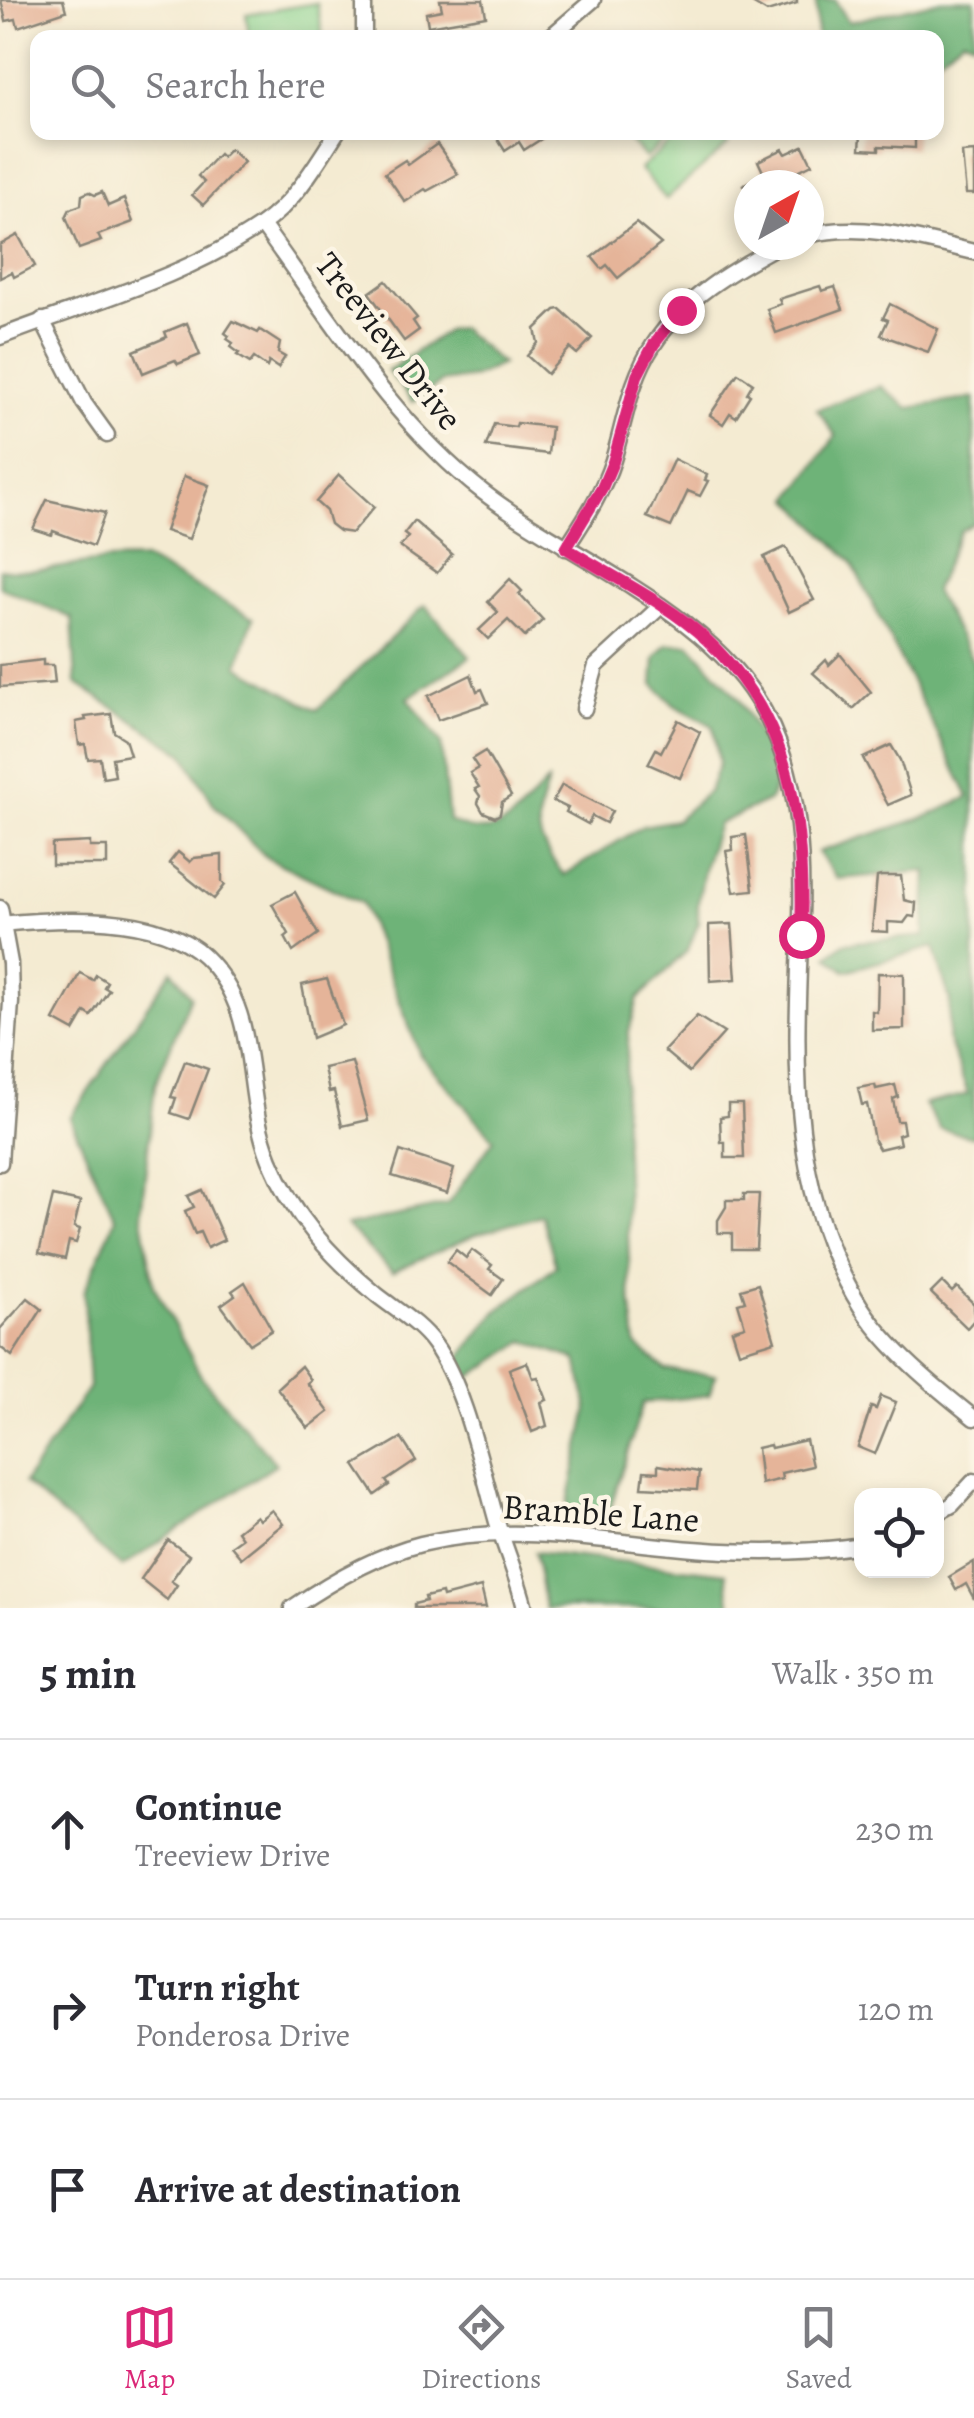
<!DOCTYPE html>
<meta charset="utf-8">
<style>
:root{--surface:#fff;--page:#f2f2f3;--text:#2b2b33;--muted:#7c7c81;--line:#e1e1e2;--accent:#db2777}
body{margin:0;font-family:Alegreya,serif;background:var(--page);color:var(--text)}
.controls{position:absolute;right:30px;bottom:30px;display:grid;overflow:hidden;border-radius:20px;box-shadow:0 5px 15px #0003}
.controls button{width:90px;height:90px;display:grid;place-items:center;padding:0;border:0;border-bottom:2px solid var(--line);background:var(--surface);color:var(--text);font:50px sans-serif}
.compass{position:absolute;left:734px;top:170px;width:90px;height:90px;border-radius:50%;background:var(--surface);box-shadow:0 5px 15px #0003;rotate:40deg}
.stop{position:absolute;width:30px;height:30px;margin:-22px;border:8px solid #db2777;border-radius:50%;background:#fff}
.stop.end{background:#db2777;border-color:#fff;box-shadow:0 2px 10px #0008}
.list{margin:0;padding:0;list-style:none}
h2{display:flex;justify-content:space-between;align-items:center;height:130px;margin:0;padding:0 40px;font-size:42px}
h2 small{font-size:32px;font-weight:400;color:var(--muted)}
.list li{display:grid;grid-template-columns:65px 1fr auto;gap:30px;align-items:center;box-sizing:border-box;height:180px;padding:0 40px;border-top:2px solid var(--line)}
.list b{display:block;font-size:38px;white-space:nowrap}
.list p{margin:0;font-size:32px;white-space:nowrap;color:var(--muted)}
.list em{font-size:32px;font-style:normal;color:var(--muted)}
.icon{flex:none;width:55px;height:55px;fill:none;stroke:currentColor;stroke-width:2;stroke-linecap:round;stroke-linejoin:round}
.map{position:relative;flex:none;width:974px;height:1608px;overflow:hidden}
.search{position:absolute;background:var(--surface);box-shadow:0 5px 15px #0003;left:30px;right:30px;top:30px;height:110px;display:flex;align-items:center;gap:25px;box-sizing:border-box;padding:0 35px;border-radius:20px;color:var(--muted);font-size:38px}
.sheet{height:670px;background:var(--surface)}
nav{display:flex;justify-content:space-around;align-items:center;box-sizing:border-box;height:140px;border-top:2px solid var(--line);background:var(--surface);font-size:28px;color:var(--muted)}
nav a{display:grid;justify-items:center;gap:5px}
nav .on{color:var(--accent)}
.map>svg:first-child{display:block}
.green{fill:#88d18d;stroke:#527654;stroke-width:2.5}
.forest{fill:#6eb378;stroke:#45684a;stroke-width:2.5}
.building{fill:#e5b499}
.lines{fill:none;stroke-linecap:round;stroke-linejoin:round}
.street-casing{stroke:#888477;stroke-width:19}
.street{stroke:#fff;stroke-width:14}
.route{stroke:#db2777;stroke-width:12}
.labels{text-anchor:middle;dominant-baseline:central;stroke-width:9;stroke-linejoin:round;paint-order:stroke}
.street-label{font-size:35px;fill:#1c1c1c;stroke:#fcf5e5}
</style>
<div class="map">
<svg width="974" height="1608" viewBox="0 0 974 1608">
<rect width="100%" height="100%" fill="#fcf5e5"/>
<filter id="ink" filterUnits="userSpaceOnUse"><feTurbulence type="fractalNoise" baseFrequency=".01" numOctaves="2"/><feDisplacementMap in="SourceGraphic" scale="20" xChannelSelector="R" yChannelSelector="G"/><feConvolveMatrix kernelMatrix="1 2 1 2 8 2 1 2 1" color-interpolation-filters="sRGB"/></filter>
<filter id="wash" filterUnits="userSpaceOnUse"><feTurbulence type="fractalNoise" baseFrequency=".0048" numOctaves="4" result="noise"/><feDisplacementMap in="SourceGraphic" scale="40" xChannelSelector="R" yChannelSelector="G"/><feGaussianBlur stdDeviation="2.25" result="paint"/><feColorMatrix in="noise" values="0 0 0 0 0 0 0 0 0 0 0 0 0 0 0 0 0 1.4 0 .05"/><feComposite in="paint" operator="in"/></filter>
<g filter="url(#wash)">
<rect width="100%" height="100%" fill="#f4ebd2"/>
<g class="green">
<polygon points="317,3 323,37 249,37 246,14"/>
<polygon points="623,133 674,133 645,158"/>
<polygon points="681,133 717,133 728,145 666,199 640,169"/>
</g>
<g class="forest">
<polygon points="816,0 835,0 849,22 942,0 974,0 974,42 963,38 937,59 936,38 817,37"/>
<polygon points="460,328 502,364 475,377 442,382 413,402 388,371 448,330"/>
<polygon points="881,386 909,408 974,398 974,523 960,531 934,591 974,663 974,1137 940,1129 924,1104 968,1094 948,1039 950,1001 934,947 845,971 828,956 844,943 924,936 927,871 837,879 818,852 928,816 969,797 851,561 790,499 836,436 817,409"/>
<path d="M144 559 253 618 238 666 317 710 425 605 470 657 408 698 441 743 449 821C500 846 515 815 549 780 533 824 534 838 564 875L643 826 676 820 709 791 719 763 713 726 674 705 653 684 655 658 667 644H690L739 699 780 773 770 800 718 824 705 865 698 903V924L688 950 638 999 629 1031 623 1100 630 1288 636 1345 665 1369 716 1375 709 1395 643 1403 608 1516 566 1512 588 1409 577 1360 525 1341 467 1379 458 1360 497 1311 556 1266 541 1215 474 1235 392 1272 346 1226 447 1205 494 1139 420 1055 362 903 267 858 214 805 183 753 76 683 72 618 0 587V569C34 574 62 566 96 562 111 559 128 560 144 559Z"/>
<polygon points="172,970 191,996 155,1085 141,1213 154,1286 202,1378 276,1464 122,1567 24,1483 89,1387 84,1292 115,1219 70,1118"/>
<polygon points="535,1552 726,1573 731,1608 545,1608"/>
</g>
<g id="blocks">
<g class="building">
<polygon points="1,0 63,0 66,11 18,27 16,19 6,21"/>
<polygon points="440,0 483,0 486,16 428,26 426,13 442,10"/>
<polygon points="747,0 797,0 797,3 767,12"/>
<polygon points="507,132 552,132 524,150 519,142 505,151 497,138"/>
<polygon points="866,132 915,132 915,148 879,146 879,150 860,149 861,134"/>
<polygon points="437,144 458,174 427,191 425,189 405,202 385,173 405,160 408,165"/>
<polygon points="803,146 812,164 769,185 742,185 764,174 758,161 783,149 786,154"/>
<polygon points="230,149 244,162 203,205 192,195 204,182 198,176 219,154 222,157"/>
<polygon points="974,152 974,194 966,194 962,153"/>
<polygon points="89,192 95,195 102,192 108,206 124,199 133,222 98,235 101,241 79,249 66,217 70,209 81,205 82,195"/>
<polygon points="636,223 661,244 618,278 607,265 602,269 592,257"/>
<polygon points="18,235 35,266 14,277 12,272 0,278 0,245"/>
<polygon points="386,281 417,318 413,321 419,330 404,341 369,293"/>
<polygon points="820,286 822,291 835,287 843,309 776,333 767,309 781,304 779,299"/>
<polygon points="890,304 938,329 928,352 881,335 888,320 883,318"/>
<polygon points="560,309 592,338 577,354 570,348 547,374 527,356 538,343 535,329 555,310"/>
<polygon points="233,321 258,333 260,330 280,343 278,353 285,357 278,368 269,362 267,367 254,358 250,363 237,355 239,353 231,347 233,343 227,339 229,336 225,333"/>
<polygon points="187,323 200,355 178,364 175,360 143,373 134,351 167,337 165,332"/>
<polygon points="738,373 753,383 747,393 750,395 736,417 730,413 723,424 710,415"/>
<polygon points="517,423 551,427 548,454 486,446 494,424 516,427"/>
<polygon points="674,459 707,475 705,480 708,481 700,496 688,491 671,527 647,517"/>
<polygon points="339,475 374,507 352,533 339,531 330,524 326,511 316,502"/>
<polygon points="184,476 209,485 189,539 165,531"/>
<polygon points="47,500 105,513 93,546 53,531 52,535 33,529"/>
<polygon points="414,521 452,554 437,573 400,547 408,537 404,534"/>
<polygon points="786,547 814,600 789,612 764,557"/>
<polygon points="510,579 522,591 519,594 543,620 525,637 508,620 488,639 479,630 498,612 488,602"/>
<polygon points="840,654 871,692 853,709 813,673 826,660 829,665"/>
<polygon points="43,660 43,665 53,665 55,683 0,687 0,665"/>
<polygon points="471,675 477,691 482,689 488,703 438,720 428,696"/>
<polygon points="111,714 114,732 125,739 130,755 112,758 115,776 103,778 100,758 88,759 85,744 79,745 76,722 86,720 85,717"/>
<polygon points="678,720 700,732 680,778 648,764 656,749 661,752"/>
<polygon points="891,745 900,760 911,795 888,805 863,758"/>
<polygon points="485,751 511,796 502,802 500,814 495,817 483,812 478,803 480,796 475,789 479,787 470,773 478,768 472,759"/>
<polygon points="562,785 612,811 606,823 592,816 588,824 566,812 568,808 553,801"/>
<polygon points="746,835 753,890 734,892 726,851 733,850 732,837"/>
<polygon points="90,842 90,847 107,847 107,865 52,865 52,844"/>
<polygon points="178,852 190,862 194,858 222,855 222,882 225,885 214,899 169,863"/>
<polygon points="881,876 901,876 904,900 916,903 915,917 909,916 904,923 888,922 888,932 872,931 877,877"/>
<polygon points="295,892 318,934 293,952 285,937 289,934 272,904"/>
<polygon points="732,924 736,979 710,981 709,925"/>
<polygon points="80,973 93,980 96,975 107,982 104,987 109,990 91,1016 85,1012 74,1031 54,1020"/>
<polygon points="878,973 904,974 904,1029 872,1030 872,1011 877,1012"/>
<polygon points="327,979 343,1025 312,1038 302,985"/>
<polygon points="697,1016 724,1033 689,1072 664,1051"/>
<polygon points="185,1061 208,1069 189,1119 171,1113 176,1098 171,1097"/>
<polygon points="352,1062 368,1120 342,1126 334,1091 329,1092 324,1068"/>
<polygon points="875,1085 876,1089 895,1085 898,1097 893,1099 897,1121 902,1121 904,1133 898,1135 900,1144 879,1149 874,1140 867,1104 862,1105 858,1088"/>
<polygon points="728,1104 742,1104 744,1158 725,1158 725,1142 721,1142 720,1117 728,1116"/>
<polygon points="400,1151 454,1169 447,1193 392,1176"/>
<polygon points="202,1190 224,1240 207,1248 200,1232 195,1234 185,1211 194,1207 188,1196"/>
<polygon points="744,1194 759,1194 756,1249 732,1249 732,1233 718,1233 718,1220 726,1207 726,1200 744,1200"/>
<polygon points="53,1196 80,1202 74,1227 80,1229 76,1243 69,1241 65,1259 39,1253"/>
<polygon points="456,1250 466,1258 472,1250 492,1265 489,1269 503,1279 492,1295 447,1262"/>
<polygon points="245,1282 272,1330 250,1344 221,1305 235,1295 232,1291"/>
<polygon points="942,1282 952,1292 957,1287 974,1304 974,1320 967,1328 931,1293"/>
<polygon points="758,1284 775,1341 739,1352 732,1330 745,1326 738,1303 745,1301 741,1289"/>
<polygon points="28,1298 42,1309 12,1356 0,1347 0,1329"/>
<polygon points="527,1362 533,1378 538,1377 547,1400 541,1402 547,1426 532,1432 509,1369"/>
<polygon points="301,1366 311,1380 307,1383 329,1412 308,1428 277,1388"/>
<polygon points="881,1396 896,1402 875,1454 858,1447 871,1407 876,1409"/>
<polygon points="401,1438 416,1461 386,1481 389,1485 375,1495 355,1465"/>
<polygon points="806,1440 812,1466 781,1473 782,1479 761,1484 757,1448 770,1445 771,1448"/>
<polygon points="658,1465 699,1472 697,1490 642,1487 644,1471 658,1472"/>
<polygon points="272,1510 283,1524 241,1558 231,1546 242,1538 237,1531 256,1516 259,1520"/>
<polygon points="168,1540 189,1555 171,1581 177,1585 167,1600 141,1579"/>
<polygon points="974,1562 974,1599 966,1584 956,1590 949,1577"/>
<polygon points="481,1587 486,1608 414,1608 414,1604 426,1601 425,1597 442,1593 443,1597"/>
</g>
</g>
</g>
<g filter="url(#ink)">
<use href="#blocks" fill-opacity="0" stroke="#888477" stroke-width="2.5"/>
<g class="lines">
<g class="street-casing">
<g id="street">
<polyline points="364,0 364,38"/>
<polyline points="549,38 593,0"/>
<path d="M262 225C328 315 393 423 483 492 571 560 712 611 765 713 802 784 804 864 800 942 795 1068 790 1195 861 1307 889 1350 934 1386 974 1418"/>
<path d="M809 235C863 221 922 240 974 252"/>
<polyline points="42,320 84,403 107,435"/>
<path d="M0 337C87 303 182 279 260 226 294 203 315 166 337 132"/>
<path d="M566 548C584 520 603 492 613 460 625 421 630 379 654 344 685 297 731 271 779 245"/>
<polyline points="584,709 596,666 661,606"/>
<polyline points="0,908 10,963 11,1002 0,1163"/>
<path d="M0 924C59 918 158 912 204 956 263 1013 241 1090 270 1160 293 1216 331 1257 377 1295 396 1310 420 1324 434 1344 465 1387 482 1470 497 1522 506 1551 518 1579 525 1608"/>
<polyline points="936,1514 952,1505 974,1481"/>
<path d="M292 1608C330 1582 376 1555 421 1544 522 1519 624 1547 725 1551 770 1553 817 1552 862 1545"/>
</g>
</g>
<use href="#street" class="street"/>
</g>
</g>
<g class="lines" filter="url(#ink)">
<path class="route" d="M681 310 654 344 637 376 613 462 602 488 566 548C612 577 668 603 707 640 793 721 805 824 801 935"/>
</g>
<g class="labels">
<g class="street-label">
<text transform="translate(389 341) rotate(52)">Treeview Drive</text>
<text transform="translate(601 1513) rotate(4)">Bramble Lane</text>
</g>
</g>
</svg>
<div class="controls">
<button><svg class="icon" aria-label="locate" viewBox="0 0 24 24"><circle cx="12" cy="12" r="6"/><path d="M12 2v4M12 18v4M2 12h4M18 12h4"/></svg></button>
</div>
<svg class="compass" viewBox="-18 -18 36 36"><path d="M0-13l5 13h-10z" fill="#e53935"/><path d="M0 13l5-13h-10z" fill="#7c7c81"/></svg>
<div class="stop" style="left:801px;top:935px"></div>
<div class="stop end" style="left:681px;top:310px"></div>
<div class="search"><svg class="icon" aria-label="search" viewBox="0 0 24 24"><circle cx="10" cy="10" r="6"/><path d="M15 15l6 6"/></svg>Search here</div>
</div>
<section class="sheet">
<h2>5 min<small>Walk · 350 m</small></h2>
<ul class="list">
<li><svg class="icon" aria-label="ahead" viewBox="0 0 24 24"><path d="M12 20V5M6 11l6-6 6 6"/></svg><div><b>Continue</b><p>Treeview Drive</p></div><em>230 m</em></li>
<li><svg class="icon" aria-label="right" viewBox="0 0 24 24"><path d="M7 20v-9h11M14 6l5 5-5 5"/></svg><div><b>Turn right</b><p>Ponderosa Drive</p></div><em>120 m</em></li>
<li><svg class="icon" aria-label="arrive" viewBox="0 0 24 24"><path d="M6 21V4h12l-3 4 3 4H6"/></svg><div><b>Arrive at destination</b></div></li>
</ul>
</section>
<nav>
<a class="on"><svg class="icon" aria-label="map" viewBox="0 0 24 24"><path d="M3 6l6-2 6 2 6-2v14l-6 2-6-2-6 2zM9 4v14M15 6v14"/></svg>Map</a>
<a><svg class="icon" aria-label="directions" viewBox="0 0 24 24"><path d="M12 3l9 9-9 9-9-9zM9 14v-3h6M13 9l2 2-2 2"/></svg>Directions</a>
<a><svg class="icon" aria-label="saved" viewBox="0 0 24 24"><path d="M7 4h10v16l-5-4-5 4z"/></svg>Saved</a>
</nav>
